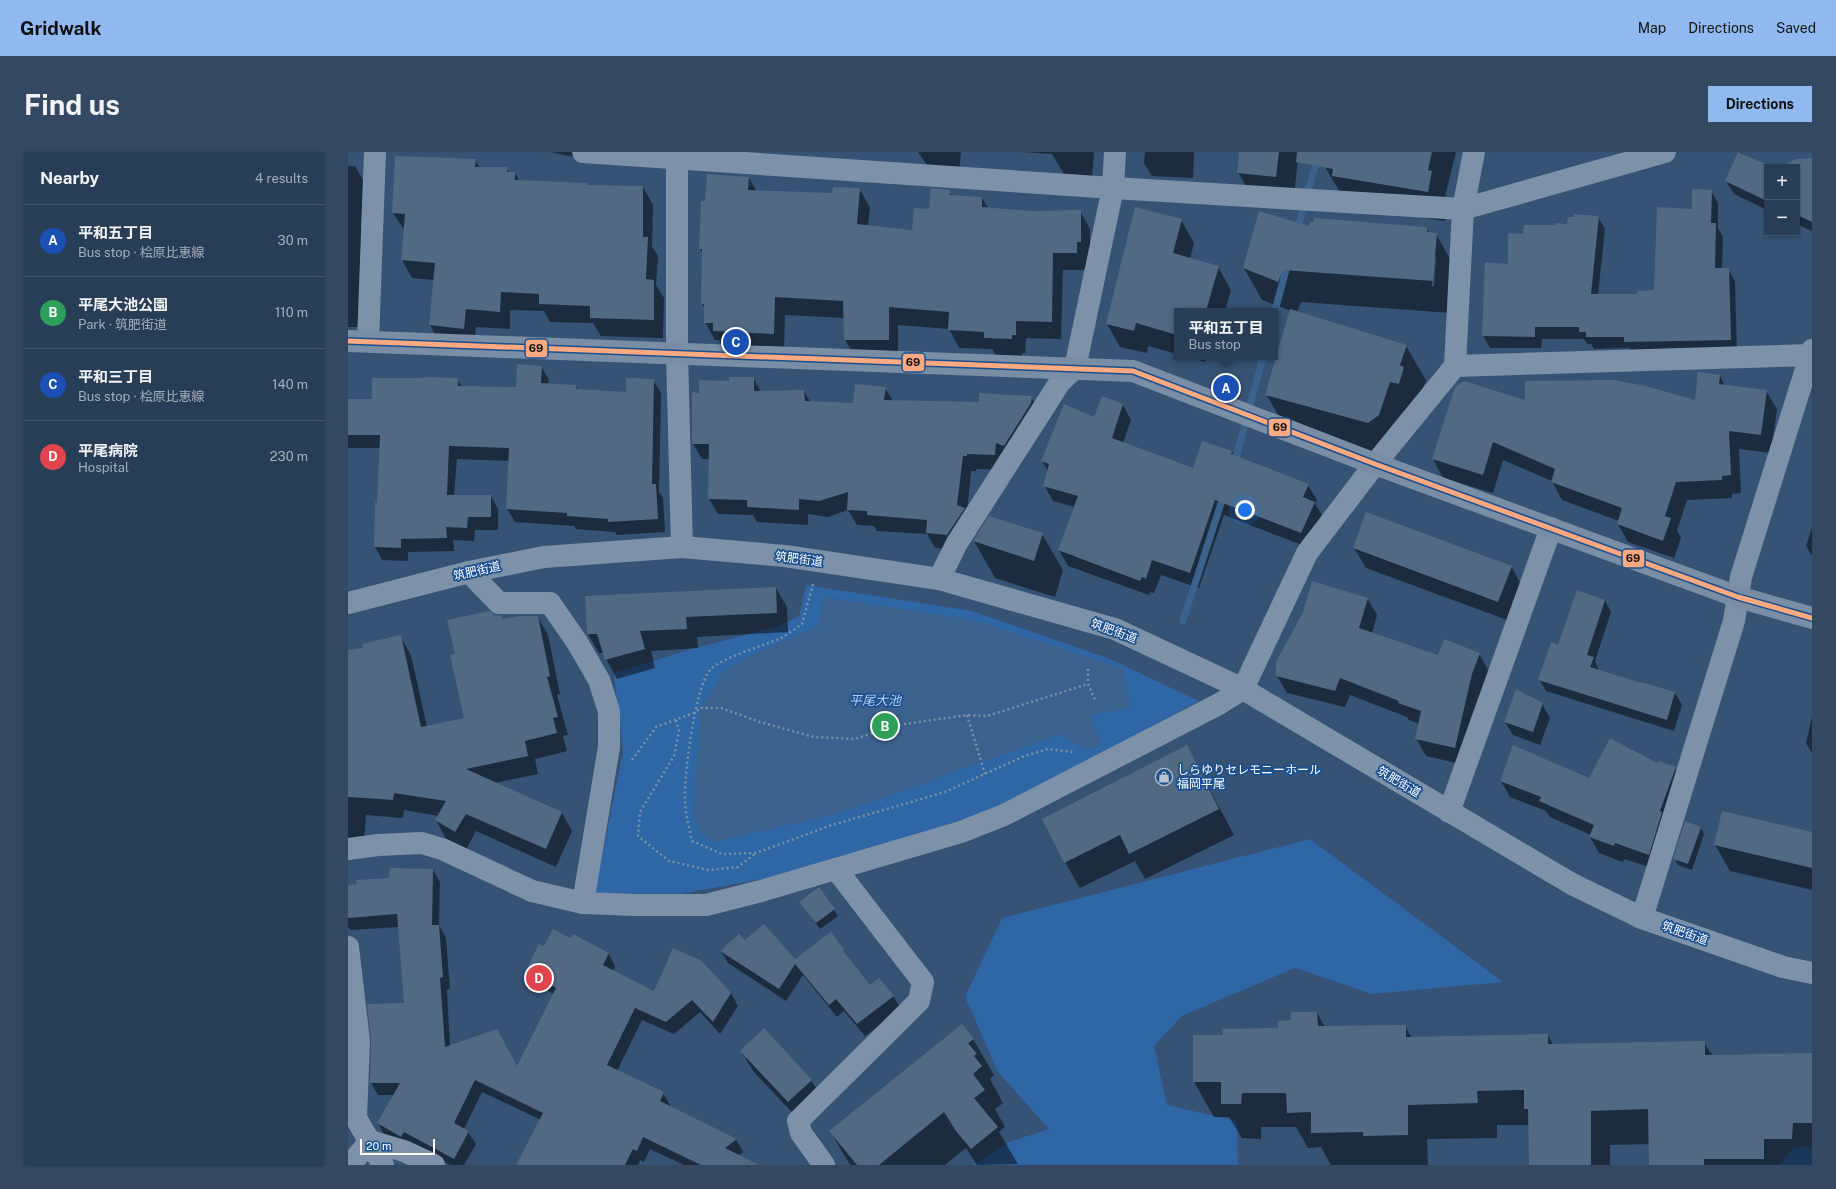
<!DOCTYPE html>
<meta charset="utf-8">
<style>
:root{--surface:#283e57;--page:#344961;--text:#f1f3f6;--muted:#a5aeba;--line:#44576d;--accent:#90b9f0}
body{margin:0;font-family:"Public Sans","Noto Sans JP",sans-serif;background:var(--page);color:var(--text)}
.controls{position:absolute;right:12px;top:12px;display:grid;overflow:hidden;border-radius:0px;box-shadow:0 1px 3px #0004}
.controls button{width:36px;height:36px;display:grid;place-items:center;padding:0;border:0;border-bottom:1px solid var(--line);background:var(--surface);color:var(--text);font:20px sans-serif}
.scale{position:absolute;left:12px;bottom:10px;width:75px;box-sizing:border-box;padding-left:4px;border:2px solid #fff;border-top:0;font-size:11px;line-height:14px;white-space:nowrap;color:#fff;-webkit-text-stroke:3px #1b4f8f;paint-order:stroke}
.you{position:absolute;left:897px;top:358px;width:14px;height:14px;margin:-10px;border:3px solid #fff;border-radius:50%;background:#1a73e8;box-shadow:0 0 0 6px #1a73e833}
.badge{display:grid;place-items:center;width:26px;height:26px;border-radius:50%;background:var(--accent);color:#fff;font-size:13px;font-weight:700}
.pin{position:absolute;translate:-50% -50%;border:2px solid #fff;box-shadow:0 1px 4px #0006}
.popup{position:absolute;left:826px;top:156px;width:104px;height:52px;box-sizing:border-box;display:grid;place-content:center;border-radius:0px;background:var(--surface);filter:drop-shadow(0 1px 3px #0005);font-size:13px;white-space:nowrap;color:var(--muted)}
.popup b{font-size:15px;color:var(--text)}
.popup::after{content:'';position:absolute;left:50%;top:100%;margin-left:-8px;border:8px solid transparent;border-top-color:var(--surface)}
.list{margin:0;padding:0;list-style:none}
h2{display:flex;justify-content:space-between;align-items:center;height:52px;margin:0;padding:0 16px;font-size:17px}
h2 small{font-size:13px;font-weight:400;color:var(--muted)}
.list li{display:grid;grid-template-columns:26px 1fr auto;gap:12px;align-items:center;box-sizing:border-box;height:72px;padding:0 16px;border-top:1px solid var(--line)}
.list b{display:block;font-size:15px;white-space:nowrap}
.list p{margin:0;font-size:13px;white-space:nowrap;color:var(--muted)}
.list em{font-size:13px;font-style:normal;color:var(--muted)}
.map{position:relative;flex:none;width:1464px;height:1013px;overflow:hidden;border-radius:0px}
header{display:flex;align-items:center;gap:24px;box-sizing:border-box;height:56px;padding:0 20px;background:var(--accent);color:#111}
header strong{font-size:19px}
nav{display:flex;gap:22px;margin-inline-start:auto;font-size:14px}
.intro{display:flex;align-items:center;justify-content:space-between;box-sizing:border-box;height:96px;padding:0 24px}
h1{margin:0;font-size:28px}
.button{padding:10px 18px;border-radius:0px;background:var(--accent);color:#111;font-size:14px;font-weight:700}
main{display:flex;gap:24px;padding:0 24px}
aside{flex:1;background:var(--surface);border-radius:0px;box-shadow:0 1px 3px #0004}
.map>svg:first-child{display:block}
.green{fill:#2f66a5}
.water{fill:#3b618d}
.shadow{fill:#0007;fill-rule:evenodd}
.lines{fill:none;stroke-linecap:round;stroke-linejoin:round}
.stream{stroke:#3b618d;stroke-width:7}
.building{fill:#526984}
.path{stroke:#7d92a8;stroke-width:2.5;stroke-dasharray:2 3;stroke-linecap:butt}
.minor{stroke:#7d92a8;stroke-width:22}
.tertiary{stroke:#7d92a8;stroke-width:22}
.secondary{stroke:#798da4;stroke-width:22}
.bus-1-casing{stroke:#1b4f8f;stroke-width:8}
.bus-1{stroke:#ffa980;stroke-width:5}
.labels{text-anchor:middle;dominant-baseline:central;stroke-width:3.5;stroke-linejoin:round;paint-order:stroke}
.street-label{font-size:12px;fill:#fff;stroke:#1b4f8f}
.poi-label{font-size:12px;fill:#fff;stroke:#1b4f8f;text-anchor:start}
.water-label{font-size:13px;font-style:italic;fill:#b5d3f5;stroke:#1b4f8f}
.line-badge{stroke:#1b4f8f;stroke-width:1.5}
.pale-badge-label{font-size:11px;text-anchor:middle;font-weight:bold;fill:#111}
</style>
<header>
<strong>Gridwalk</strong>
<nav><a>Map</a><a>Directions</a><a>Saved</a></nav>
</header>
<div class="intro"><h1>Find us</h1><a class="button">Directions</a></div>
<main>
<aside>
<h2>Nearby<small>4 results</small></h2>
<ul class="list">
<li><span class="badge" style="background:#1a4fb4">A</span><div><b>平和五丁目</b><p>Bus stop · 桧原比恵線</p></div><em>30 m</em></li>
<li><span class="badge" style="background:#2e9e5b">B</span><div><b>平尾大池公園</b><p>Park · 筑肥街道</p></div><em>110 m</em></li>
<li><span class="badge" style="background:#1a4fb4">C</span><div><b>平和三丁目</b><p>Bus stop · 桧原比恵線</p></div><em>140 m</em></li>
<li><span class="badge" style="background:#e0444e">D</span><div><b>平尾病院</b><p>Hospital</p></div><em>230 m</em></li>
</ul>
</aside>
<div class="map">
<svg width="1464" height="1013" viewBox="0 0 1464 1013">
<rect width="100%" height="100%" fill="#365274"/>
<g class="green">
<polygon points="458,433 624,459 762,507 851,549 646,658 442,722 315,745 246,743 275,600 266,521 340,498 431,474 451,464"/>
<polygon points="962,687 1155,830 1024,842 947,816 834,864 806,894 819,953 889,969 890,1013 625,1013 661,990 701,977 650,920 617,845 654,766"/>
<polygon points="1446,995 1464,995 1464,1013 1431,1013"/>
</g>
<polygon class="water" points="475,445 625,468 775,516 783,556 742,563 753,593 739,598 712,582 496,660 366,690 352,682 345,663 352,556 368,533 374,520 406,502 470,474"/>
<g class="shadow">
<polygon points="203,0 303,0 230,6"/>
<polygon points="570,0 613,0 611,23 584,20"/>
<polygon points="674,0 746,0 744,26 716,22 704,2"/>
<polygon points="797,0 846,0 845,26 804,24 796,11"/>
<polygon points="892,0 1108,0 1097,44 1100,49 1097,69 1003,54 995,45 977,15 950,6 945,55 907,50 890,20"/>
<polygon points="1391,0 1422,15 1419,15 1419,58 1386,42 1378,29"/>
<polygon points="1464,7 1464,79 1449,72 1449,15 1434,15"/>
<polygon points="127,8 132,16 158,16 161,21 167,21 171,29 239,34 295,35 305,53 304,95 310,104 308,133 316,146 315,186 253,184 245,171 202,170 196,159 162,158 162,177 128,175 126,194 92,191 82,173 86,128 64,126 54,108 57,79 45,61"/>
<polygon points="0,14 7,14 15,28 13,78 17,85 15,175 0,175"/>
<polygon points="401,26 409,40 485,42 511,37 522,55 520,74 565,79 582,59 601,39 604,44 634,46 640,56 684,60 732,59 742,77 742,108 739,108 738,118 715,118 713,187 678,186 677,201 674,201 674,204 648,203 644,197 611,196 601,177 550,173 550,206 508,206 497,188 497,166 437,163 436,200 376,197 371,188 367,188 357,170 357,157 354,151 355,102 352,97 358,50"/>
<polygon points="1363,39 1370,51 1370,76 1375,85 1374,117 1380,117 1387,129 1389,200 1284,201 1281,196 1246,197 1243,192 1239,192 1236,187 1194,187 1193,196 1142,196 1135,183 1161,113 1176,83 1250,65 1257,77 1250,143 1290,143 1307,139 1345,58"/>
<polygon points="833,68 846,91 842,107 870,115 883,138 877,159 829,159 829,202 800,194 799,201 772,195 759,172"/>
<path d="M962 75 1078 76 1082 82H1088L1106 114 1103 161 953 150 949 160 1058 194 1078 228 1072 245 1040 305 938 277 918 242 943 159 914 148 896 116ZM1086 105H1088L1086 134H1084Z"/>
<polygon points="840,205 858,205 857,210"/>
<polygon points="193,214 201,228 200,232 227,234 230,238 279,241 305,228 313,241 311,340 315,346 317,380 269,383 267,380 228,377 226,374 167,370 159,357 162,309 109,307 106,344 143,344 150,357 150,378 127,378 126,389 105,388 106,399 60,400 60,409 34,408 27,395 28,352 30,352 32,296 0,296 0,248 25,248 109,227 114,235 169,236"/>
<polygon points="1372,224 1377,234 1418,239 1429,257 1423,301 1391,297 1393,341 1384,342 1384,346 1339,348 1329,378 1333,386 1326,406 1280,390 1270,372 1271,369 1214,348 1204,329 1155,308 1145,341 1095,326 1085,307 1107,236 1178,249 1348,249"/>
<polygon points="405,226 413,240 456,239 463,251 506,252 537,236 545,249 632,251 683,245 692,261 655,318 628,317 628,319 623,319 619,361 608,398 587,396 579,382 529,379 526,374 509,373 500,358 480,365 460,362 460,373 409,370 405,363 370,362 361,347 362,307 354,307 345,292 352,242 382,230"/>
<polygon points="775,253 783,268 775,291 845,318 884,300 886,304 960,333 969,348 967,352 976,366 962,396 876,363 851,436 813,423 806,441 802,440 801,443 720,414 711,398 727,355 705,349 696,333 700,319 694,309 747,266"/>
<polygon points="1464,376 1464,404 1458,394"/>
<polygon points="694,382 715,418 707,445 647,426 626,389"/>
<polygon points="1006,396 1163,414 1174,434 1162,469 1018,416"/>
<polygon points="428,436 439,455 440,480 349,485 350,496 303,499 307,516 269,527 255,501 251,501 240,482"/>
<polygon points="1019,446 1029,463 1024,481 1091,505 1131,502 1141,519 1117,613 1078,604 1068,586 1072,572 1061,568 1059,565 1002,543 997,555 939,541 929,524"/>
<polygon points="1257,448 1263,460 1247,509 1251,519 1293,533 1294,531 1327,541 1334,553 1326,579 1198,539 1191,527"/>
<polygon points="146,464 153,464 155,468 189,464 200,483 212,542 209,543 220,583 215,584 219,599 187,607 190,622 147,631 214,661 224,679 208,715 128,679 118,698 98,687 88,668 90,664 56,658 55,666 18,663 16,689 0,689 0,499 16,497 52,484 63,503 79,575 117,567 108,503"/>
<polygon points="1194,552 1202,566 1192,593 1165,583 1157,570"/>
<polygon points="1464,565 1464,601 1458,591"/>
<polygon points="839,595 886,683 797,727 787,709 732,736 717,710"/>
<polygon points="1310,612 1327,616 1336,632 1310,718 1276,707 1275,710 1251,701 1242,685 1243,683 1202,665 1198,659 1162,645 1153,629 1242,628"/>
<polygon points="1353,676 1356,682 1344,718 1330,713 1327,707"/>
<polygon points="1464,681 1464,738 1382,719 1367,693"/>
<polygon points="85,718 92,730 91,773 98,786 102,837 99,838 102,894 170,916 206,842 185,832 178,819 196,796 223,788 260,801 267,814 265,819 306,841 383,841 390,854 372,882 352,860 326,882 294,868 269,919 315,941 322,953 322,955 388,987 395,1000 390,1004 409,1013 336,1013 302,997 296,1010 292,1008 290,1013 169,1013 193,968 134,940 116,977 120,980 128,992 116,1013 102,1013 63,992 37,984 30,971 46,943 30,943 23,931 57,852 51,775 3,778 0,775 0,734"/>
<polygon points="471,736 490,764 472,777 452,750"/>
<polygon points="397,790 447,808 495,799 501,809 522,834 545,844 553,857 517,884 496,859 489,865 455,823 438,849 380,811 373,799"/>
<polygon points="969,861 977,875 1057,874 1064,886 1200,883 1205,893 1356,890 1364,903 1464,902 1464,1013 1302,1013 1302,992 1262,993 1262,1013 1182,1013 1182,973 1149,973 1149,986 1079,987 1080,1013 983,1013 973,995 960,996 948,975 913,975 913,987 894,986 881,965 866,965 846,930 846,884 876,884 931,877 944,869"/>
<polygon points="625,887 646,923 642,927 655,951 647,957 657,975 651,980 670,1012 629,1013 618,996 597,1013 502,1013 482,979"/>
<polygon points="393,899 463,928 475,948 452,969 405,919"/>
</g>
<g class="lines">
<g class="stream">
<polyline points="949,79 971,0"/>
<polyline points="927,159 940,110"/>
<polyline points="886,313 915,205"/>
<polyline points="835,469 876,342"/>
</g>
</g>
<g class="building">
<polygon points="891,0 931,0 928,25 889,21"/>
<polygon points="949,0 1084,0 1080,18 1084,19 1080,40 984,24 985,17 948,10"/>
<polygon points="1390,0 1425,15 1419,15 1419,49 1377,29"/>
<polygon points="47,4 128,7 127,15 159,15 159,20 167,20 167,28 239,31 239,33 295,34 295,85 300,85 298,127 306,128 306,168 242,166 242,154 191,152 191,142 153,140 152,160 118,157 116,177 81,173 87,111 53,108 57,62 44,61"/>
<polygon points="1464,6 1464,70 1449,63 1449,15 1432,15 1448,7"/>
<polygon points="359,22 401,25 400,38 484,41 485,35 512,36 509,72 564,78 566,56 581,57 583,36 602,38 602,43 634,45 634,55 684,59 733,58 733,90 729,90 729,101 705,101 704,170 668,169 668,183 664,183 664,187 636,186 636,180 600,178 601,160 541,155 541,188 496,188 495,149 427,145 426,182 365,179 365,171 356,171 356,152 353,152 354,97 351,97 352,76 353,49 357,49"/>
<polygon points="1344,37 1364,38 1363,71 1368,71 1367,116 1381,116 1383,188 1276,190 1276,185 1238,185 1238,180 1231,180 1231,175 1187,175 1187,185 1134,184 1137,110 1160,112 1160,81 1175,82 1176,73 1206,73 1207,71 1219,72 1220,65 1226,65 1226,62 1251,64 1243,142 1289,142 1289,139 1306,138 1309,55 1344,57"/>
<polygon points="787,55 834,67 825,101 871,114 858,159 829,159 829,183 788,171 786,179 758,172"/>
<polygon points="911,59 961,74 962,70 966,70 966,66 1079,75 1079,80 1089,81 1085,129 935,118 930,130 895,116"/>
<polygon points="942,157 1059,193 1052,213 1056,215 1051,232 1042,230 1031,263 1020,271 917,243"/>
<polygon points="169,212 194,214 193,231 228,233 228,237 278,240 278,226 306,227 304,332 308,332 310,367 260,370 260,367 219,364 219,361 158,357 161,296 101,294 99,343 143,343 143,365 120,365 119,376 98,375 99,386 53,387 53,396 26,395 27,350 29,351 32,283 0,283 0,247 24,247 24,226 75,226 75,225 110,226 110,234 168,235"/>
<polygon points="1350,220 1372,223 1371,232 1419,238 1413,283 1381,279 1383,323 1374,324 1374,328 1328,330 1317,364 1323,366 1315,389 1269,372 1274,356 1203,330 1207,317 1145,290 1135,323 1084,307 1107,235 1116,229 1177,248 1177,229 1266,228 1298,234 1347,248"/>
<polygon points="381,225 406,225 406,239 456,238 457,249 505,251 507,232 538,235 536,248 631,250 631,241 684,244 683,251 656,294 648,291 647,303 619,302 619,304 615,304 609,353 617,356 599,383 578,381 579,368 519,363 519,359 499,358 500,340 471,349 451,347 451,358 399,355 399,348 360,347 361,292 344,292 344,240 351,241 351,228 381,229"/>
<polygon points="754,244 775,252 764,286 845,316 854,289 884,299 883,302 961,332 955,345 967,350 953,381 867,348 842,421 804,408 798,427 794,425 792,429 710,398 730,344 695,334 701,312 693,309 716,252 746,265"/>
<polygon points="1018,360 1164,414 1150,450 1005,396"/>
<polygon points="641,364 695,381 686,409 625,389"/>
<polygon points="964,429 1020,446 1011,476 1090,503 1096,487 1132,501 1124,522 1107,596 1067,587 1073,559 1050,551 1051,549 992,526 987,539 928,524 928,510 955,460"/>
<polygon points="428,435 429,461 338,465 339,477 292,479 297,497 257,508 249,482 239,482 237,444"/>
<polygon points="1229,438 1257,448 1239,503 1246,505 1242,515 1293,531 1293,530 1327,540 1319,568 1190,528 1203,490 1210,493"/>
<polygon points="142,459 146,463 154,464 154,467 172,464 190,464 202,524 199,525 210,565 205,566 209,581 177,589 180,604 118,617 214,660 198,697 118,662 107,680 87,668 98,649 46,641 45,648 0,645 0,498 15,496 14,492 53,483 73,575 116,566 102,503 107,502 99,468"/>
<polygon points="1168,537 1195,551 1185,580 1156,570"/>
<polygon points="1262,586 1309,611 1310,609 1328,615 1312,659 1314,660 1301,703 1267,691 1266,694 1241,685 1246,673 1191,649 1193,645 1152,629 1165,593 1241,626"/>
<polygon points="839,593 871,657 781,702 772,683 716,711 694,667"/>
<polygon points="1374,659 1464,680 1464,716 1366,693"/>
<polygon points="1337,669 1353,675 1340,712 1325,707"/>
<polygon points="42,716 85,717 84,773 91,773 95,825 92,826 97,895 149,877 169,914 208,836 177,819 191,792 196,794 205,777 222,786 225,782 261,801 255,813 306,839 325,796 354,809 383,841 365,870 344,848 318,870 287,856 259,913 316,940 312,949 389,987 377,996 411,1013 353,1013 295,985 289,999 285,997 277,1013 168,1013 195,961 127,928 106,971 121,979 106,1007 56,980 53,985 29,971 52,931 22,931 23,889 19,852 56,851 49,762 0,766 0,733 9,732 8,728 41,726"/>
<polygon points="471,735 487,757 468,771 451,750"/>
<polygon points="416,772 447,807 483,780 496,798 495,799 522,833 531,826 546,844 509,872 488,847 481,853 447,812 431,837 372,799 391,782 397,788"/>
<polygon points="943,860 969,860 970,874 1058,873 1058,885 1200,882 1200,892 1357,889 1357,903 1464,901 1464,971 1445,971 1444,987 1416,987 1416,1007 1356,1007 1356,1013 1301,1013 1300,957 1243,959 1243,1013 1181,1013 1180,957 1176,957 1176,938 1129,939 1130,951 1060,953 1060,983 1015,984 1015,980 963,981 963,960 939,961 938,941 894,941 893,952 873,952 873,930 845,930 845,883 875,883 874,877 930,876 930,869 943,868"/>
<polygon points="614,872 626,887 620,891 629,902 626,904 634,914 625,922 637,938 626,946 650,975 623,997 608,979 596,960 531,1013 509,1013 481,979"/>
<polygon points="416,876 464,928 440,950 392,899"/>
</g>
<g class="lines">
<g class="path">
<path d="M465 432 454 472C447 477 439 483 431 487 414 494 373 506 362 518 347 536 336 622 337 647 337 661 341 675 344 689L374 702 408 701 481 674 597 640 674 605 700 597 725 600"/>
<polyline points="740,517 740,532 747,548"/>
<polyline points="619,563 637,622"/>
<polyline points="328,568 331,579 326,604 292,660 290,684 321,709 360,718 390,715 408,701"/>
<polyline points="284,608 308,575 348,560 352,556 373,556 412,570 466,585 507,587 550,573 619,563 639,564 740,532"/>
</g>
<g class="minor">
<polyline points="235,0 765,36 1115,57 1317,0"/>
<polyline points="20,189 27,0"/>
<polyline points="329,201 334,395"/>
<polyline points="1107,214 1463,203"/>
<polyline points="121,420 151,451 202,451 229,490 251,528 261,559 261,595 235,751"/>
<polyline points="591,427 609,391 712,230 727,216 765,36 767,0"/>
<polyline points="1101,660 1203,376"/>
<polyline points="0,697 30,693 74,691 94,697 184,739 235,751 287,753 358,753 413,739 613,680 656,663 871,552 895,537 959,401 1027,312 1107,214 1115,57 1126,0"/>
<polyline points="1294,766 1386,469 1393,425 1464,198"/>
<polyline points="0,795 11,889 8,966 35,1013"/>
<polyline points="2,1013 22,989 56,999 86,1013"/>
<polyline points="476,1013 453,981 450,969 571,849 575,830 488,717"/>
</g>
<g class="tertiary">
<polyline points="329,0 329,201"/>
<polyline points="0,451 121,420 196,405 334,395 437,404 591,427 767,477 895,537 1224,732 1294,766 1435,815 1464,821"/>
</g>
<polyline class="secondary" points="0,189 785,219 1027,312 1390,445 1464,466"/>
<g class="bus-1-casing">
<polyline id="bus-1" points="0,189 785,219 1027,312 1390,445 1464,466"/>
</g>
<use href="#bus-1" class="bus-1"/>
</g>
<defs>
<g id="shop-ring" transform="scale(0.9)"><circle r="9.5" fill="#1b4f8f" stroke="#b9c2ce" stroke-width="1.5"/><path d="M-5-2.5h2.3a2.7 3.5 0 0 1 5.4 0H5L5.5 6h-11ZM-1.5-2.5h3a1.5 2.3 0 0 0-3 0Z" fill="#b9c2ce"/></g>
</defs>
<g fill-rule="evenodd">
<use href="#shop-ring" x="816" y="625"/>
</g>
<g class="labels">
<g class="street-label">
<text transform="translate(451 407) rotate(7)">筑肥街道</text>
<text transform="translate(129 419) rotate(-13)">筑肥街道</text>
<text transform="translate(766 479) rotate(20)">筑肥街道</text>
<text transform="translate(1051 630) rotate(31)">筑肥街道</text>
<text transform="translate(1337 781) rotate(19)">筑肥街道</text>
</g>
<g class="poi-label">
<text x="829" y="618">しらゆりセレモニーホール<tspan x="829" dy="14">福岡平尾</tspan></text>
</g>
<g class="water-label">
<text x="527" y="548">平尾大池</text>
</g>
</g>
<g class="line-badge">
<rect x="177" y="187" width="23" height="19" rx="4" fill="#ffa980"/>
<rect x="554" y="201" width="23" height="19" rx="4" fill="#ffa980"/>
<rect x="920" y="266" width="23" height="19" rx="4" fill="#ffa980"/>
<rect x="1274" y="397" width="23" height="19" rx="4" fill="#ffa980"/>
</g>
<g class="pale-badge-label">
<text x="188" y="200">69</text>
<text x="565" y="214">69</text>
<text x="932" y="279">69</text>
<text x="1285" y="410">69</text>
</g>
</svg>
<div class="controls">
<button>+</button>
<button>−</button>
</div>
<div class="scale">20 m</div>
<div class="you"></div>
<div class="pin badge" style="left:878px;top:236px;background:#1a4fb4">A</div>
<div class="popup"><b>平和五丁目</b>Bus stop</div>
<div class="pin badge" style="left:537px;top:574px;background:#2e9e5b">B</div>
<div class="pin badge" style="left:388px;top:190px;background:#1a4fb4">C</div>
<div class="pin badge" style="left:191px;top:826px;background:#e0444e">D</div>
</div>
</main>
